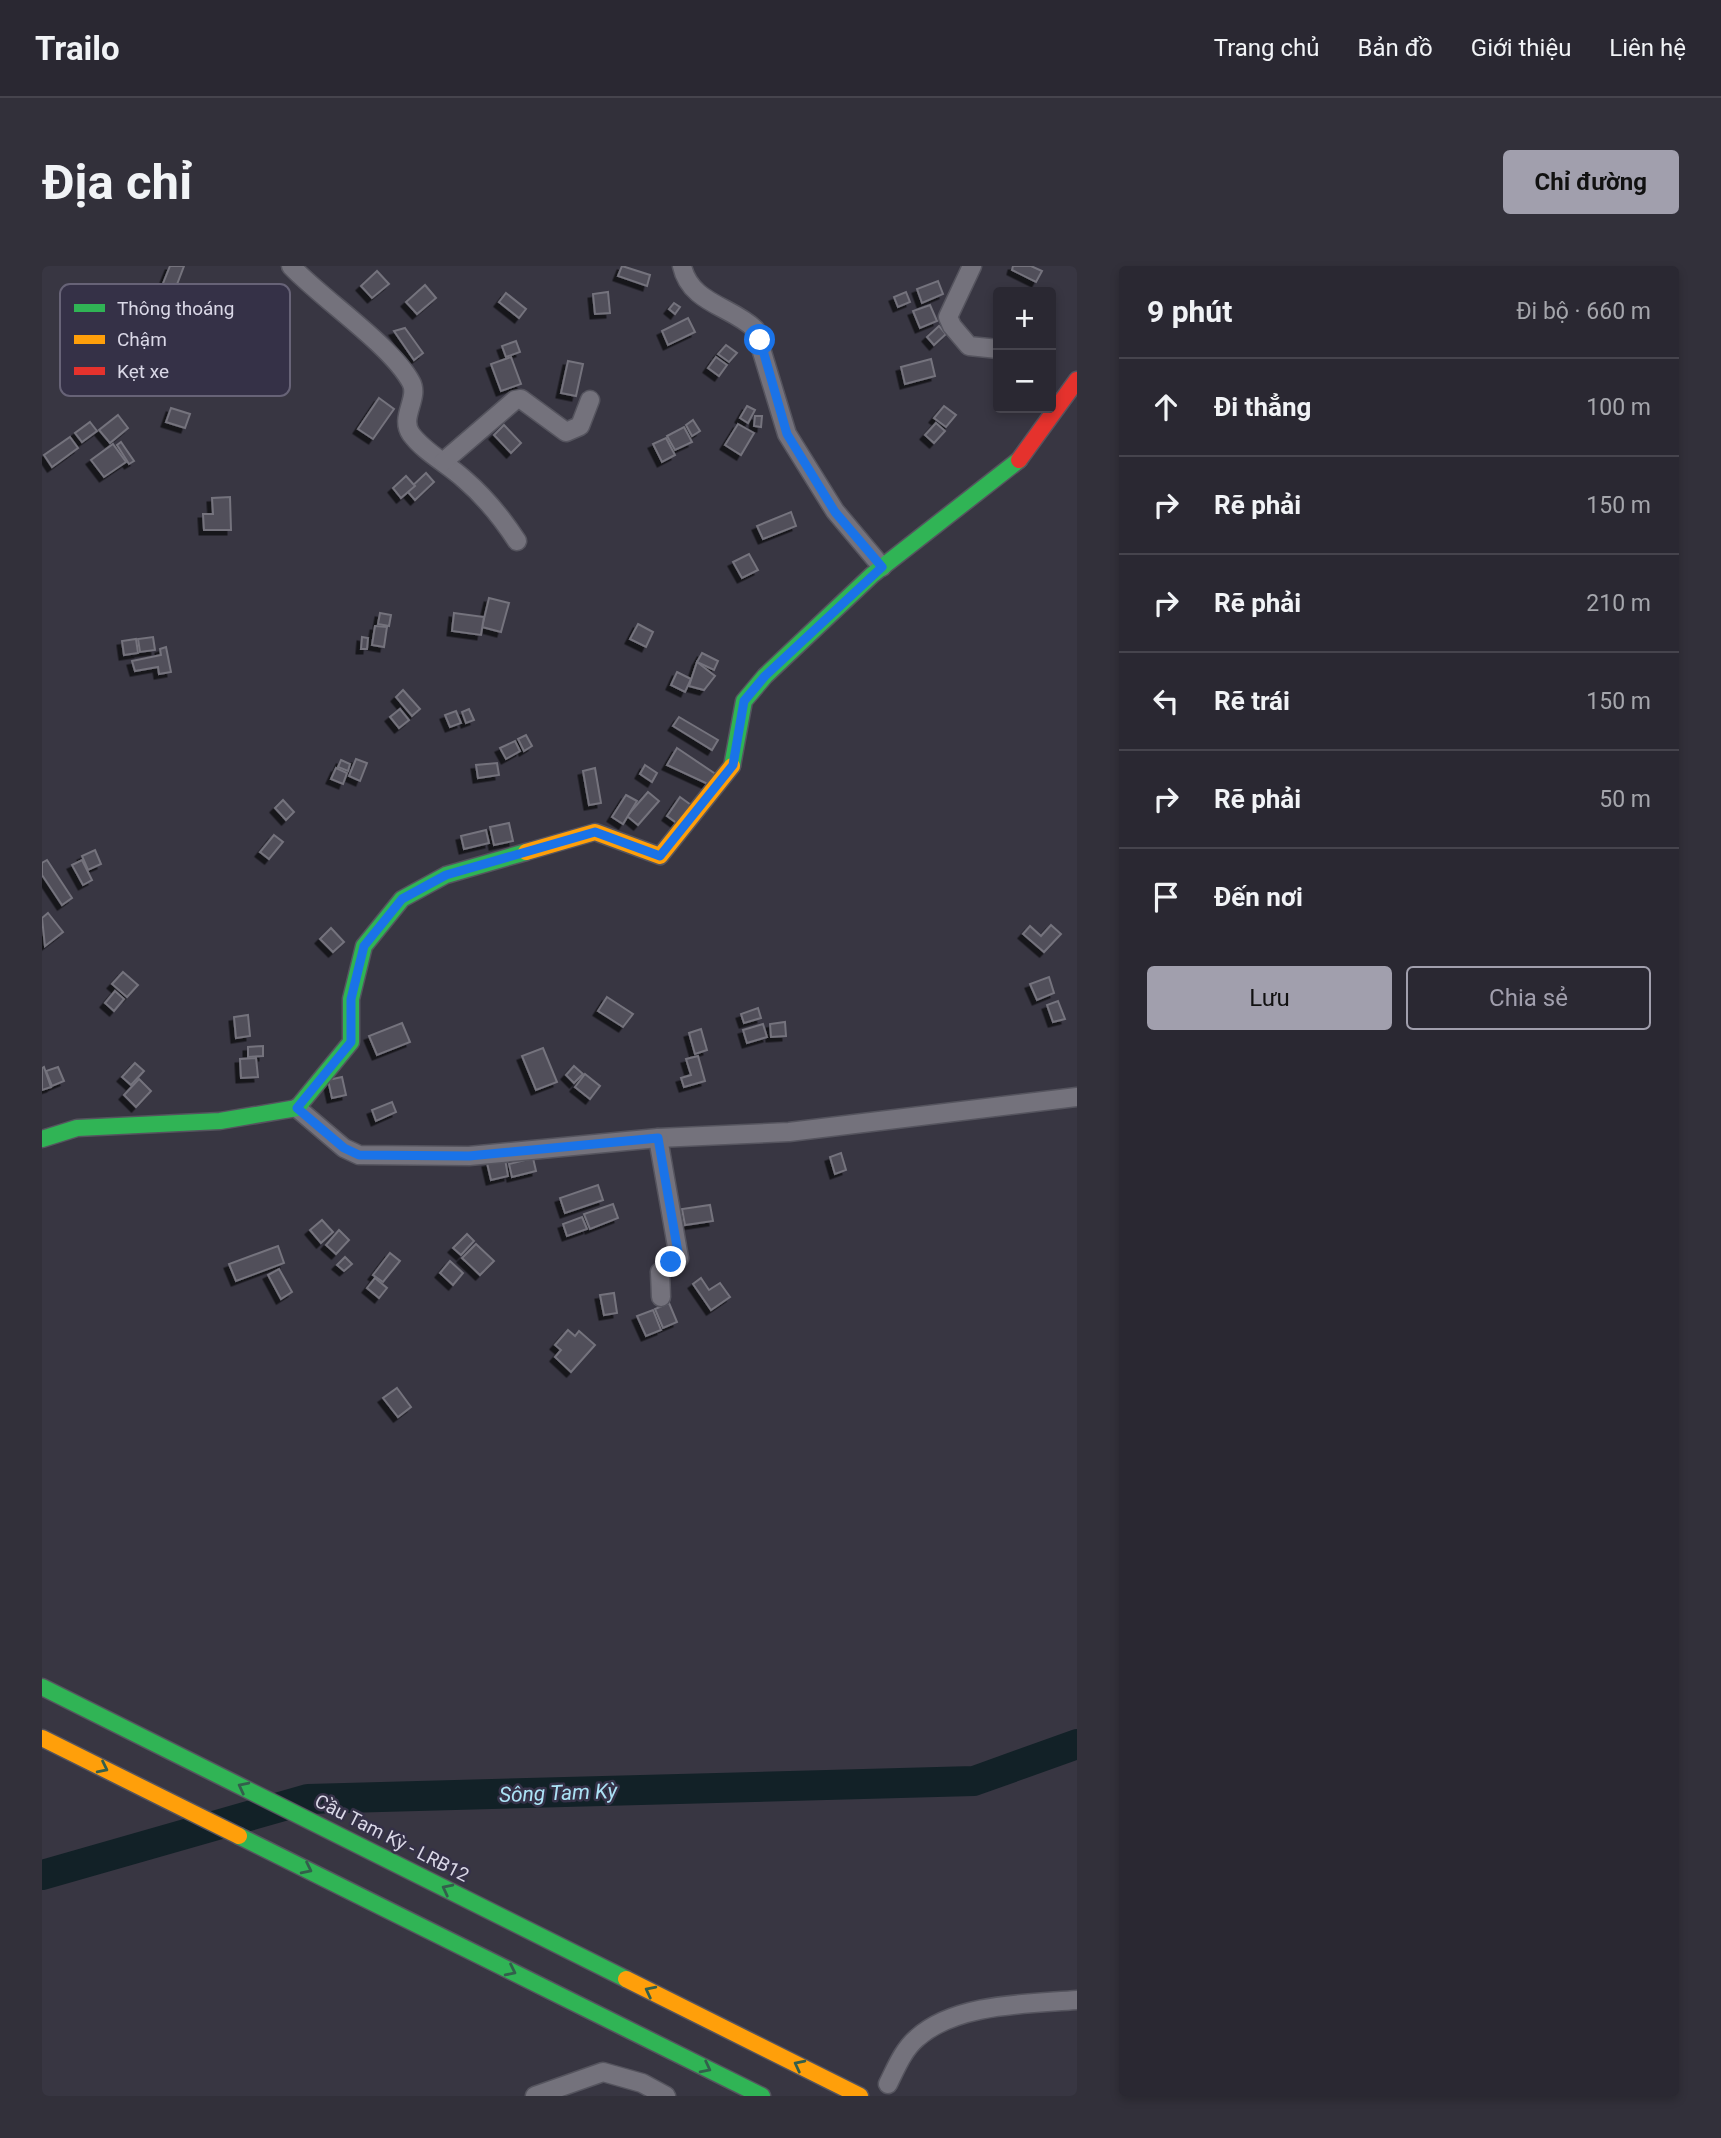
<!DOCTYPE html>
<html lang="vi">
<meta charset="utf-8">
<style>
:root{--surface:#2a2832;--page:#32303a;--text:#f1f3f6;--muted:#a5a6ac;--line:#46444d;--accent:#a19fad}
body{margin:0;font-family:Roboto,sans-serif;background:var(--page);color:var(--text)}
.controls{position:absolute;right:21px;top:21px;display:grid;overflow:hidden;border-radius:7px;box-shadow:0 4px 10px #0003}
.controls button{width:63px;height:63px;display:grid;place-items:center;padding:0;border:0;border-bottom:2px solid var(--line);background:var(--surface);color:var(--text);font:35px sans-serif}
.stop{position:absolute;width:21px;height:21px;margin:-16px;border:5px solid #1a73e8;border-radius:50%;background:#fff}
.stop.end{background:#1a73e8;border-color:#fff;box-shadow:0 2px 7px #0008}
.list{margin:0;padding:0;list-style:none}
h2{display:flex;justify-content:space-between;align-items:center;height:91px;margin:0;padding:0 28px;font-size:30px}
h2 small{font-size:23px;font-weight:400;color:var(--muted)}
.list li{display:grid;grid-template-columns:46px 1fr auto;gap:21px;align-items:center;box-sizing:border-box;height:98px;padding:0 28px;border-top:2px solid var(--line)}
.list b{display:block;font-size:26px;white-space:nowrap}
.list em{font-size:23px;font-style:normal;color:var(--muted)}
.actions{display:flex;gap:14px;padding:21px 28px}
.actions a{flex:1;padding:16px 0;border:2px solid var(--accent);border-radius:7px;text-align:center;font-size:24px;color:var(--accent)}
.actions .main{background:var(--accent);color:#111}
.icon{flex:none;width:38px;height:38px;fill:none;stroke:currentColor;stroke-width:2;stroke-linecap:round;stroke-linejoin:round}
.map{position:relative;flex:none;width:1035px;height:1830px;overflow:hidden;border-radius:7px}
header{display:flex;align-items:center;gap:42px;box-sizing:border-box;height:98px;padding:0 35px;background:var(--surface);border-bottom:2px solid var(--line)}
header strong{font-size:33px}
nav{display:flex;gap:38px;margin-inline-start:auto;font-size:24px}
.intro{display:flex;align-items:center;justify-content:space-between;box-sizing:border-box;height:168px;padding:0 42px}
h1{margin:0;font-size:49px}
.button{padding:18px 32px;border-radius:7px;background:var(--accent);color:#111;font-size:24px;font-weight:700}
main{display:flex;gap:42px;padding:0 42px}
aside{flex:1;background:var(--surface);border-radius:7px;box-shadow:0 4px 10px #0003}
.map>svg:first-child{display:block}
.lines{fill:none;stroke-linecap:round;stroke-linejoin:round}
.river{stroke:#122127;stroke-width:30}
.building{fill:#514f5a;stroke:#74737d;stroke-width:2;filter:url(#shadow)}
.street-casing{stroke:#55545e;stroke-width:21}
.fast-casing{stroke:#55545e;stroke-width:19}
.slow-casing{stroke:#55545e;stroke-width:19}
.jam-casing{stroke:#55545e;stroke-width:19}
.street{stroke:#74727c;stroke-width:18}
.fast{stroke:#30b455;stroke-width:16}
.slow{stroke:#ff9f0a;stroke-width:16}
.jam{stroke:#e5322d;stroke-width:16}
.oneway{stroke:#335f4c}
.route{stroke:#1a73e8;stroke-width:9}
.labels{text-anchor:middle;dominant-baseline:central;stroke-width:5;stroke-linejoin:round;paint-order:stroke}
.street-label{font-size:19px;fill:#dad8e7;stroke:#353147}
.water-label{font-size:21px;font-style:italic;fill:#abe2f5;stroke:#353147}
.key{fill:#353147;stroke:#676377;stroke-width:2}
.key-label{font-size:19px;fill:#dad8e7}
</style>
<header>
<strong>Trailo</strong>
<nav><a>Trang chủ</a><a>Bản đồ</a><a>Giới thiệu</a><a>Liên hệ</a></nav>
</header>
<div class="intro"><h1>Địa chỉ</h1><a class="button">Chỉ đường</a></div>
<main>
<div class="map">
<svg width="1035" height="1830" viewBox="0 0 1035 1830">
<defs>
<filter id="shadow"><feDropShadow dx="-4.5" dy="4.5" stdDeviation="0" flood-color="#0009"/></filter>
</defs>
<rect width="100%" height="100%" fill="#383642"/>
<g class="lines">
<polyline class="river" points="0,1609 266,1533 932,1515 1035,1478"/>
</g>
<g class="building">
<polygon points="128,0 142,0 134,21 120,20"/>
<polygon points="580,0 608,9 605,20 576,10"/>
<polygon points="971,0 989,0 1000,5 994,16 970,4"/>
<polygon points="335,5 347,18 330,32 319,20"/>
<polygon points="896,15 901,28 880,37 875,23"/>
<polygon points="383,19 394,32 375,48 364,36"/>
<polygon points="566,26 568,47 553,48 551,28"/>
<polygon points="864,26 868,36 856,41 852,31"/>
<polygon points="464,27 484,43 477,52 457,36"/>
<polygon points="632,37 638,41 633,48 627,43"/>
<polygon points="888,39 895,55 878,62 871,45"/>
<polygon points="646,52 653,66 626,79 620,65"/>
<polygon points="897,60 904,68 892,79 885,71"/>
<polygon points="363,62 381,87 372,94 352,65"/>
<polygon points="474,75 478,86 464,91 460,80"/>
<polygon points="684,79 695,87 687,96 676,88"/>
<polygon points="469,91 479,118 459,125 449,98"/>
<polygon points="674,91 685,99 677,110 666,102"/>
<polygon points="889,93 893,110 863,118 859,101"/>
<polygon points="526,95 541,98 534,130 519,127"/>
<polygon points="337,132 352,143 331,173 316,163"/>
<polygon points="705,140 713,144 706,157 698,152"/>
<polygon points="902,140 914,149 904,161 892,152"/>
<polygon points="129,142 148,148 143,162 124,156"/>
<polygon points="76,149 86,162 68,177 57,164"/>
<polygon points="713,150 720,150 719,161 712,160"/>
<polygon points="651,154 658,165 650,170 644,159"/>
<polygon points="48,156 55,165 40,176 33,167"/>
<polygon points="894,157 903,165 892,177 883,169"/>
<polygon points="696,158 712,167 699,189 683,179"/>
<polygon points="462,159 479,177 469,187 452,169"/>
<polygon points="642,161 650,176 633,184 625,170"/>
<polygon points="28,171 36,182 10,201 2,189"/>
<polygon points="624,172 633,189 620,196 611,178"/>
<polygon points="79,176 92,195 87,198 75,179"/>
<polygon points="71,178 84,196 62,211 49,194"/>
<polygon points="384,207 392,216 373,234 365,225"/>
<polygon points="364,210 373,220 359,232 351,222"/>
<polygon points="188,231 189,264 162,264 161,248 171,248 170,232"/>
<polygon points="749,246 754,260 721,273 715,260"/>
<polygon points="707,288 716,304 700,312 691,296"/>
<polygon points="447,332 467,337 459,366 440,361"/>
<polygon points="338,347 349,349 347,360 336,358"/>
<polygon points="412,347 442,351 439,369 410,365"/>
<polygon points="596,358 611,366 604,381 588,373"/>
<polygon points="333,360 345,361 342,381 330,379"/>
<polygon points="111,371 113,384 98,386 96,373"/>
<polygon points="320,371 326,372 325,383 319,383"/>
<polygon points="94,373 96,387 82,389 80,375"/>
<polygon points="124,381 129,406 117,408 116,401 93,405 90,395 119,389 118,383"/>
<polygon points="660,387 676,395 672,404 655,396"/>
<polygon points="655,396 673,410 662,424 647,420"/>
<polygon points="635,406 649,413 643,426 629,419"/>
<polygon points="361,424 378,443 370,450 354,431"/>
<polygon points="358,443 367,454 357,462 348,451"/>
<polygon points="427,443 432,454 424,457 420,446"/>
<polygon points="414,445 419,457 408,461 403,449"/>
<polygon points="637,451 676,474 670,484 631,460"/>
<polygon points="484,469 490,480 482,485 476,473"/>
<polygon points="473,475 478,485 464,493 458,482"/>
<polygon points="635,482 675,509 668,519 625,499"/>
<polygon points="314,493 325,497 318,515 307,510"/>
<polygon points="299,494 308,498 306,505 296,501"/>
<polygon points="455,497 457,509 436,512 434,499"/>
<polygon points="603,499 615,507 610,516 598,508"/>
<polygon points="294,502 305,507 301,518 289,513"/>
<polygon points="553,502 559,537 547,539 541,505"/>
<polygon points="606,526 617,535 596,559 585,550"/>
<polygon points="584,529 595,535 581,558 570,551"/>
<polygon points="638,531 649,539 636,558 625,550"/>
<polygon points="241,534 252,546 244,554 233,542"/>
<polygon points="467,557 471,575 452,579 448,561"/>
<polygon points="444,564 447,577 422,583 419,570"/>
<polygon points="232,569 241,576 227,593 218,586"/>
<polygon points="53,584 59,598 46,604 40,590"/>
<polygon points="5,594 30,632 20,639 0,609 0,597"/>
<polygon points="40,594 50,614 41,619 30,599"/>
<polygon points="6,647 21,666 3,680 0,652"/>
<polygon points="1009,659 1019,668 1002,686 981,668 988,660 999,670"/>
<polygon points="289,662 302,676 291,686 278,673"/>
<polygon points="81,706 96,719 85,731 70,718"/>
<polygon points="1007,711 1012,727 995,734 988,718"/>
<polygon points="73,725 82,733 72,745 63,737"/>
<polygon points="565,731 591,748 581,761 556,745"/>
<polygon points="1016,735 1023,753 1011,756 1005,739"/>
<polygon points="716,742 719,752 702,757 699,748"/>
<polygon points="206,749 208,770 194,772 192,751"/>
<polygon points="743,756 744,770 729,771 728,758"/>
<polygon points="360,757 368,776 335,789 327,770"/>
<polygon points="721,758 725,771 705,777 701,764"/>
<polygon points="659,763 665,784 653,788 647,767"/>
<polygon points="221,780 221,790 206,791 206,781"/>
<polygon points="501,782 515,816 494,824 480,790"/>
<polygon points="656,790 663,815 642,821 639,812 649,809 644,793"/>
<polygon points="214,792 216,811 199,812 198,793"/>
<polygon points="93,797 102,805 89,819 80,811"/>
<polygon points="532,800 541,808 532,817 524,809"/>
<polygon points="2,801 9,821 0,824 0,802"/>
<polygon points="16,801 22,815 10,820 4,805"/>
<polygon points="543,808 558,820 548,833 533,821"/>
<polygon points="300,811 304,829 290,832 286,814"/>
<polygon points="97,813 109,825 94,841 82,829"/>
<polygon points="350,836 354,846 334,855 330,844"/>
<polygon points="799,887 804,904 793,908 788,891"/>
<polygon points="491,892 494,905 470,911 467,898"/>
<polygon points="463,893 466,910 449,914 445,897"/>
<polygon points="556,919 561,934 523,947 518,932"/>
<polygon points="571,938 576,952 548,963 542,948"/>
<polygon points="668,939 671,955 643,959 640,943"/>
<polygon points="540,951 545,963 525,970 521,958"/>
<polygon points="280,954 291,966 279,977 268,964"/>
<polygon points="297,964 307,974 294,988 284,979"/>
<polygon points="425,968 432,975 419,989 411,982"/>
<polygon points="434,978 452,995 438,1009 420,992"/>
<polygon points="236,980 242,997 194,1015 187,998"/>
<polygon points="348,987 358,995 341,1016 331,1009"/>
<polygon points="303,991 310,998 302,1005 295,999"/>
<polygon points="408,995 421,1007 411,1019 398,1007"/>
<polygon points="237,1003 250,1026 239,1033 226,1009"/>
<polygon points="333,1012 345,1022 337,1032 325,1022"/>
<polygon points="659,1012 667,1024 678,1017 688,1031 669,1044 651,1018"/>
<polygon points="572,1027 575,1047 562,1049 558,1029"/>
<polygon points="627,1037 635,1056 621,1062 613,1043"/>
<polygon points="611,1044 619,1064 604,1070 595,1050"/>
<polygon points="526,1064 533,1070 537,1065 553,1079 529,1106 513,1091 519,1084 513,1079"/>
<polygon points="355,1122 369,1141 356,1151 341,1132"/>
</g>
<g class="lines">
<g class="street-casing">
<g id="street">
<path d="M249 0C280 33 349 79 369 116 378 132 357 151 369 168 382 186 406 198 422 213 443 231 460 252 475 275"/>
<path d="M640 0C648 37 689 40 713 63L745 168 793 245 840 301"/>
<polyline points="930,0 906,51 910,60 927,80 956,83"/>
<polyline points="401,196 473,134 479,133 524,166 538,160 548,134"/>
<polyline points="255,842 302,882 317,889 427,890 616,872 747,866 1035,831"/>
<polyline points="616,872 637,992 618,1006 619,1031"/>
<path d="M846 1818C854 1802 861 1784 875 1772 914 1737 986 1738 1035 1734"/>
<polyline points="493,1830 561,1806 600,1817 624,1830"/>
</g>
</g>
<g class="fast-casing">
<g id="fast">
<polyline points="690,500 702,435 723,410 830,309 977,194"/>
<polyline points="0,873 35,862 178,855 255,842 309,776 309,733 322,680 360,633 404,609 484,586"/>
<polyline points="0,1421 584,1713"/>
<polyline points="197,1570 720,1830"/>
</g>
</g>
<g class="slow-casing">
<g id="slow">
<polyline points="484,586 553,566 618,590 690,500"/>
<polyline points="0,1472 197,1570"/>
<polyline points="584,1713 818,1830"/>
</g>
</g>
<g class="jam-casing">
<polyline id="jam" points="977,194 1035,114"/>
</g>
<use href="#street" class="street"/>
<use href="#fast" class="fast"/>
<use href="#slow" class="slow"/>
<use href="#jam" class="jam"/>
</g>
<defs><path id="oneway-chevron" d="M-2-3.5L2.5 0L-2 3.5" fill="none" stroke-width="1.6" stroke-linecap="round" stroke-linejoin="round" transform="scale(1.75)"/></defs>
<g class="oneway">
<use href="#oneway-chevron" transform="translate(61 1502) rotate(26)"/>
<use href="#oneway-chevron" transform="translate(201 1521) rotate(-153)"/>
<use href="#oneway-chevron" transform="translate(265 1603) rotate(26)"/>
<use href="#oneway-chevron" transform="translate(405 1623) rotate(-153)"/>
<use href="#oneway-chevron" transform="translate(469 1705) rotate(26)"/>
<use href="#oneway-chevron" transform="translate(608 1725) rotate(-153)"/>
<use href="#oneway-chevron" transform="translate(757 1799) rotate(-153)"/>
<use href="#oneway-chevron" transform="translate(664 1802) rotate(27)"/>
</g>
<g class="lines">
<polyline class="route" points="629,996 637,992 616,872 427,890 317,889 302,882 255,842 309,776 309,733 322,680 360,633 404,609 553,566 618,590 691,499 702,435 723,410 840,301 793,246 745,168 718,74"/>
</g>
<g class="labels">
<g class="street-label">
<text transform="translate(350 1572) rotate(27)">Cầu Tam Kỳ - LRB12</text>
</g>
<g class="water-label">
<text transform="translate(516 1527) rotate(-2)">Sông Tam Kỳ</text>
</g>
</g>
<rect x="18" y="18" width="230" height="112" rx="10" class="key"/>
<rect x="32" y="38" width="31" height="8" fill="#30b455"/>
<rect x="32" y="69" width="31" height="9" fill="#ff9f0a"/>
<rect x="32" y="101" width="31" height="8" fill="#e5322d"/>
<g class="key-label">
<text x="75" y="49">Thông thoáng</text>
<text x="75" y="80">Chậm</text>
<text x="75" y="112">Kẹt xe</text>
</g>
</svg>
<div class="controls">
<button>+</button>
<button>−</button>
</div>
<div class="stop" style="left:718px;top:74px"></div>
<div class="stop end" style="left:629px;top:996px"></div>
</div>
<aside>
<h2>9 phút<small>Đi bộ · 660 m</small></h2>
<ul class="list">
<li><svg class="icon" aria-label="ahead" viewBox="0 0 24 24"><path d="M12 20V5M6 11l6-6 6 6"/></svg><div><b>Đi thẳng</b></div><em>100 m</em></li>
<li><svg class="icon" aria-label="right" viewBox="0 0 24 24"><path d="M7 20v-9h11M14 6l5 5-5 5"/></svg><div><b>Rẽ phải</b></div><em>150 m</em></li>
<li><svg class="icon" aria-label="right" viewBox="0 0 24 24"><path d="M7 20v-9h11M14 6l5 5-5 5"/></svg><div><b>Rẽ phải</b></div><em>210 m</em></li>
<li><svg class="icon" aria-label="left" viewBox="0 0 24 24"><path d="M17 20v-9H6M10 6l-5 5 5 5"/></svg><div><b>Rẽ trái</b></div><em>150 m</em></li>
<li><svg class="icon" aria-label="right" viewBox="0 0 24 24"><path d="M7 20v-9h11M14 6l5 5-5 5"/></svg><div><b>Rẽ phải</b></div><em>50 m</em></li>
<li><svg class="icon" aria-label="arrive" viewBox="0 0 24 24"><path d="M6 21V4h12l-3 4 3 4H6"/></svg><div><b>Đến nơi</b></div></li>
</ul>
<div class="actions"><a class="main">Lưu</a><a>Chia sẻ</a></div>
</aside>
</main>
